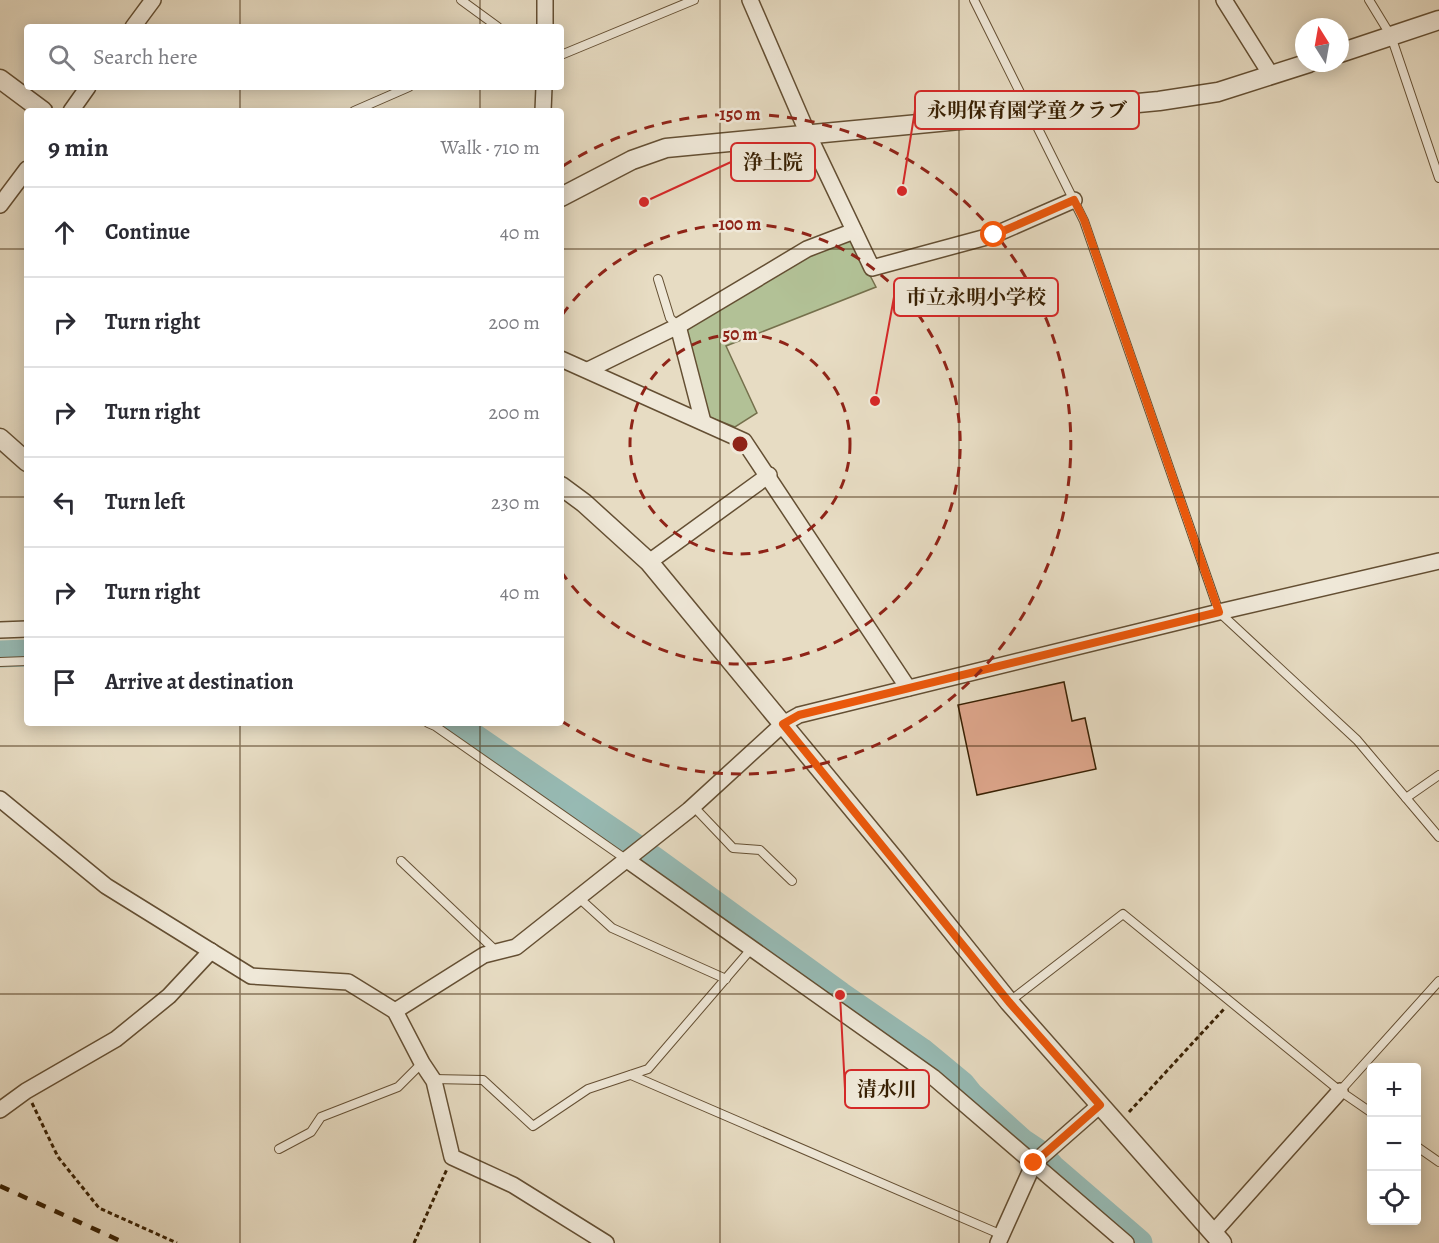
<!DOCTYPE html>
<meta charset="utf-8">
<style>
:root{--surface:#fff;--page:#f7f7f7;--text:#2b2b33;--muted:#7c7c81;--line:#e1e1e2}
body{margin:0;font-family:Alegreya,"Noto Serif JP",serif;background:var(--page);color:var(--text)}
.controls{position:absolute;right:18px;bottom:18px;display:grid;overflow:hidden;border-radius:6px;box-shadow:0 3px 15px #0003}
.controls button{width:54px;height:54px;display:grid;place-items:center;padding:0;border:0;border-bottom:2px solid var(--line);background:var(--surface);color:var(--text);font:30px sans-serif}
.compass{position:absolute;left:1295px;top:18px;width:54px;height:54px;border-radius:50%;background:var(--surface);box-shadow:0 3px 15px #0003;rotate:349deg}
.stop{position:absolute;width:18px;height:18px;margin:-14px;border:4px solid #ea580c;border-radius:50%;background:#fff}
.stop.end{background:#ea580c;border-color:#fff;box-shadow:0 2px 6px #0008}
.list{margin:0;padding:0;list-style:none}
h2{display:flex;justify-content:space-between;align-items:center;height:78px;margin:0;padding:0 24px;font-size:26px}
h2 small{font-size:20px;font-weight:400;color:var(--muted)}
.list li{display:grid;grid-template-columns:39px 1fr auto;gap:18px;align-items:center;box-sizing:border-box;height:90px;padding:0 24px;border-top:2px solid var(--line)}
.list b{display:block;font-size:22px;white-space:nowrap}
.list em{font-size:20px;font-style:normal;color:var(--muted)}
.icon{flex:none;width:33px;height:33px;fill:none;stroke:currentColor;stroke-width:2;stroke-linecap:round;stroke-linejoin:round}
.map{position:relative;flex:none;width:1439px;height:1243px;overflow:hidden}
.search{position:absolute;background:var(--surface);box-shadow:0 3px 15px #0003;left:24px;top:24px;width:540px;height:66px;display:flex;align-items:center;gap:15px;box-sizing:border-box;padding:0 21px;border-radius:6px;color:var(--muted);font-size:22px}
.panel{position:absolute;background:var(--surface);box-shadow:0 3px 15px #0003;left:24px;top:108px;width:540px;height:618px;border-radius:6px}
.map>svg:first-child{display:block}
.green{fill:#b2c196;stroke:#75704c;stroke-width:1.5}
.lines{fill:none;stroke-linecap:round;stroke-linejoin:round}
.river{stroke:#97bbb5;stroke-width:27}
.building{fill:#dea68c;stroke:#382003;stroke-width:1.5}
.service-casing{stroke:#644f33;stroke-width:10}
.minor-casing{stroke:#644f33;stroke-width:18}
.tertiary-casing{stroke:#644f33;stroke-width:21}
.path{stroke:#382003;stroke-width:3;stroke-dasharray:4.5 3;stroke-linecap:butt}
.service{stroke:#efe8d8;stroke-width:8}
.minor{stroke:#efe8d8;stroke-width:15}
.tertiary{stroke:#efe8d8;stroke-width:18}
.rail{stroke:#382003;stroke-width:4.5;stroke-dasharray:10 10;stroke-linecap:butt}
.route{stroke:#ea580c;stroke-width:8}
.grid{fill:none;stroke:#382003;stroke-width:1.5;stroke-opacity:0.55}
.ring{fill:none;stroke:#8f2418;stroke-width:3;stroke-dasharray:10 8}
.centre{fill:#8f2418;stroke:#efe8d8;stroke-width:3}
.ring-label{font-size:18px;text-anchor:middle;font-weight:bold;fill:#8f2418;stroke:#efe8d8;stroke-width:5;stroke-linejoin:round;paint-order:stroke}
.leader{fill:none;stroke:#d62828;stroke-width:2}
.callout-dot{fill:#d62828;stroke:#efe8d8;stroke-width:2}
.callout{fill:#efe8d8;stroke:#d62828;stroke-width:2}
.callout-label{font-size:20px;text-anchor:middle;font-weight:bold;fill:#382003}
</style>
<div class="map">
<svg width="1439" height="1243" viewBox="0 0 1439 1243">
<rect width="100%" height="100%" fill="#e7dcc3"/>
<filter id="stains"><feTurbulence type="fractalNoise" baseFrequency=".00333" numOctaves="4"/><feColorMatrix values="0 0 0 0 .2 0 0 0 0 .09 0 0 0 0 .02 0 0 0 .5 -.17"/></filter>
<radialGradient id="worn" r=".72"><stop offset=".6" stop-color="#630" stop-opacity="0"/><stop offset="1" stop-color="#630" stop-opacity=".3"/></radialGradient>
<polygon class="green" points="850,237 876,287 726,346 757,413 735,427 709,417 686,332 688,326 805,254"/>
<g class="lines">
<g class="river">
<polyline points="0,654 27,653"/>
<polyline points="446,723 462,729 654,860 840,995 921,1051 962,1085 970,1095 1022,1142 1040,1154 1052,1168 1139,1243"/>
</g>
</g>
<polygon class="building" points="1064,682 1072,721 1085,718 1096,769 977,795 958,705"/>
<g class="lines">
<g class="service-casing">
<g id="service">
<polyline points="461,0 498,27"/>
<polyline points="974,0 1084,221 1219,612 1357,740 1439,837"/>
<polyline points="1369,0 1391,36 1439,178"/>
<polyline points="561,55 694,0"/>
<polyline points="354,111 409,87"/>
<polyline points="658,279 670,318 678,326"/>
<polyline points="0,662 27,661"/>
<polyline points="428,723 435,726 627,860"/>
<polyline points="1406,798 1439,775"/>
<polyline points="693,806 733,848 760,850 792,881"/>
<polyline points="401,861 496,951"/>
<polyline points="579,898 612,928 726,979"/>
<polyline points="1010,1001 1123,914 1340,1091 1372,1113"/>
<polyline points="631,1075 1002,1235"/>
<polyline points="433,1079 483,1080 533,1126 588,1089 648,1069 752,948"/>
<polyline points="1340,1091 1439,981"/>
<polyline points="1416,1146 1439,1162"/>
<polyline points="279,1149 311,1132 321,1117 398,1087 422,1063"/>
</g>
</g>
<g class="minor-casing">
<g id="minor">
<polyline points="750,0 808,134 872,268 994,235 1074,200"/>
<polyline points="1224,0 1271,75"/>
<polyline points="133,27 153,0"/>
<polyline points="545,27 545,0"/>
<polyline points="71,111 88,87"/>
<polyline points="543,111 544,87"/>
<polyline points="0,205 27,169"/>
<polyline points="678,326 703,422"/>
<polyline points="561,359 744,441 908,688"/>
<polyline points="588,370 678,326 807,249 854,231"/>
<polyline points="649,562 769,475"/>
<polyline points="0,630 27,629"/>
<polyline points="0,799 106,886 251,976 348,982 395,1011 422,1063 434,1081 452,1157 513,1185 606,1243"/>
<polyline points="627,860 933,1077 1126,1243"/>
<polyline points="395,1011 484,955 516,947 689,810 783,724 799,715 1219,612 1439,561"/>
<polyline points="0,1110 26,1091 116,1039 169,996 211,951"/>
<polyline points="1213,1233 1340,1091"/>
<polyline points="998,1243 1034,1163 1100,1105"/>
</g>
</g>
<g class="tertiary-casing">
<g id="tertiary">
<polyline points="1340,53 1439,20"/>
<polyline points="0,79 43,111"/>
<polyline points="561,197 632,160 666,148 1159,101 1218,92 1309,63"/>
<polyline points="0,438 27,462"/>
<polyline points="561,486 584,503 649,562 895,860 1009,1002 1222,1243"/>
</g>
</g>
<g class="path">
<polyline points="32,1103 58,1157 99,1208 177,1243"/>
<polyline points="1129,1112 1224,1009"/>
<polyline points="414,1243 447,1169"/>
</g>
<use href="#service" class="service"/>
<use href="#minor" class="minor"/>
<use href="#tertiary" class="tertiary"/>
<polyline class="rail" points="0,1186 125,1243"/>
</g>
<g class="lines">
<polyline class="route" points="994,235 1074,200 1084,220 1219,612 799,715 783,724 1009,1002 1100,1105 1034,1163"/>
</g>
<path class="grid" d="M240 0V27M480 0V27M720 0V1243M959 0V1243M1199 0V1243M240 87V111M480 87V111M0 249H27M561 249H1439M0 497H27M561 497H1439M240 723V1243M480 723V1243M0 746H1439M0 994H1439"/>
<g class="ring">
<circle cx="740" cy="444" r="110"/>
<path d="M562 315A220 220 0 1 1 562 573"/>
<path d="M563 166A330 330 0 1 1 563 722"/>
</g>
<circle cx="740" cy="444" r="9" class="centre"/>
<g class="ring-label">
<text x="740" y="120">150 m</text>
<text x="740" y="230">100 m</text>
<text x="740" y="340">50 m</text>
</g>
<path class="leader" d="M902 191L915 110M644 202L731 162M875 401L894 297M840 995L845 1089"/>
<g class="callout-dot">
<circle cx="902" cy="191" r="6"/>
<circle cx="644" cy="202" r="6"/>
<circle cx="875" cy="401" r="6"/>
<circle cx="840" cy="995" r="6"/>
</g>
<g class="callout">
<rect x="915" y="91" width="224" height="38" rx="6"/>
<rect x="731" y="143" width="84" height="38" rx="6"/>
<rect x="894" y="278" width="164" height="38" rx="6"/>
<rect x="845" y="1070" width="84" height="38" rx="6"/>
</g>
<g class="callout-label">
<text x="1027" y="117">永明保育園学童クラブ</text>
<text x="773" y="169">浄土院</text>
<text x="976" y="304">市立永明小学校</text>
<text x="887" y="1096">清水川</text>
</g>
<rect width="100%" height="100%" filter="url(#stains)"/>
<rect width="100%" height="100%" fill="url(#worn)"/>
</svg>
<div class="controls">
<button>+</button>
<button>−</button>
<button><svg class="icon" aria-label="locate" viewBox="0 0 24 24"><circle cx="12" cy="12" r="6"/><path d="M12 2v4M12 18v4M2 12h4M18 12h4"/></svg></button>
</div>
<svg class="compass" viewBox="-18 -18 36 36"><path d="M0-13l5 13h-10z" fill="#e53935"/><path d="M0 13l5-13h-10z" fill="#7c7c81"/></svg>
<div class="stop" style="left:994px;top:235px"></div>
<div class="stop end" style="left:1034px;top:1163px"></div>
<div class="search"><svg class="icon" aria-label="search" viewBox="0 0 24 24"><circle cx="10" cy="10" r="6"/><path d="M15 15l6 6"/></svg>Search here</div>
<section class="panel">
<h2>9 min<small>Walk · 710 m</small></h2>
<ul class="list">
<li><svg class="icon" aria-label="ahead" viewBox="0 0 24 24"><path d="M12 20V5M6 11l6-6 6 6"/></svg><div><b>Continue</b></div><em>40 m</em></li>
<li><svg class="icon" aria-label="right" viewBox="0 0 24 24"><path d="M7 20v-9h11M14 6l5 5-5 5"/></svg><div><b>Turn right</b></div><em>200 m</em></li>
<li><svg class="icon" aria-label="right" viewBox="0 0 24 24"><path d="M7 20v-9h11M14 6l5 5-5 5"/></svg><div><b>Turn right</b></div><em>200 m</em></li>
<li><svg class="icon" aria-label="left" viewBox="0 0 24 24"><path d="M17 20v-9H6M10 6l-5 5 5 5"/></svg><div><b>Turn left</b></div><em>230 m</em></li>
<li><svg class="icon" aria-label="right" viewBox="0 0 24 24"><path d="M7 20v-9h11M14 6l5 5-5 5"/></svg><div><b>Turn right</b></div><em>40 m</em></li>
<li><svg class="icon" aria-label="arrive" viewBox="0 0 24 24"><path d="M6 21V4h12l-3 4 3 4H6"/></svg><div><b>Arrive at destination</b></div></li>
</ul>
</section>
</div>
